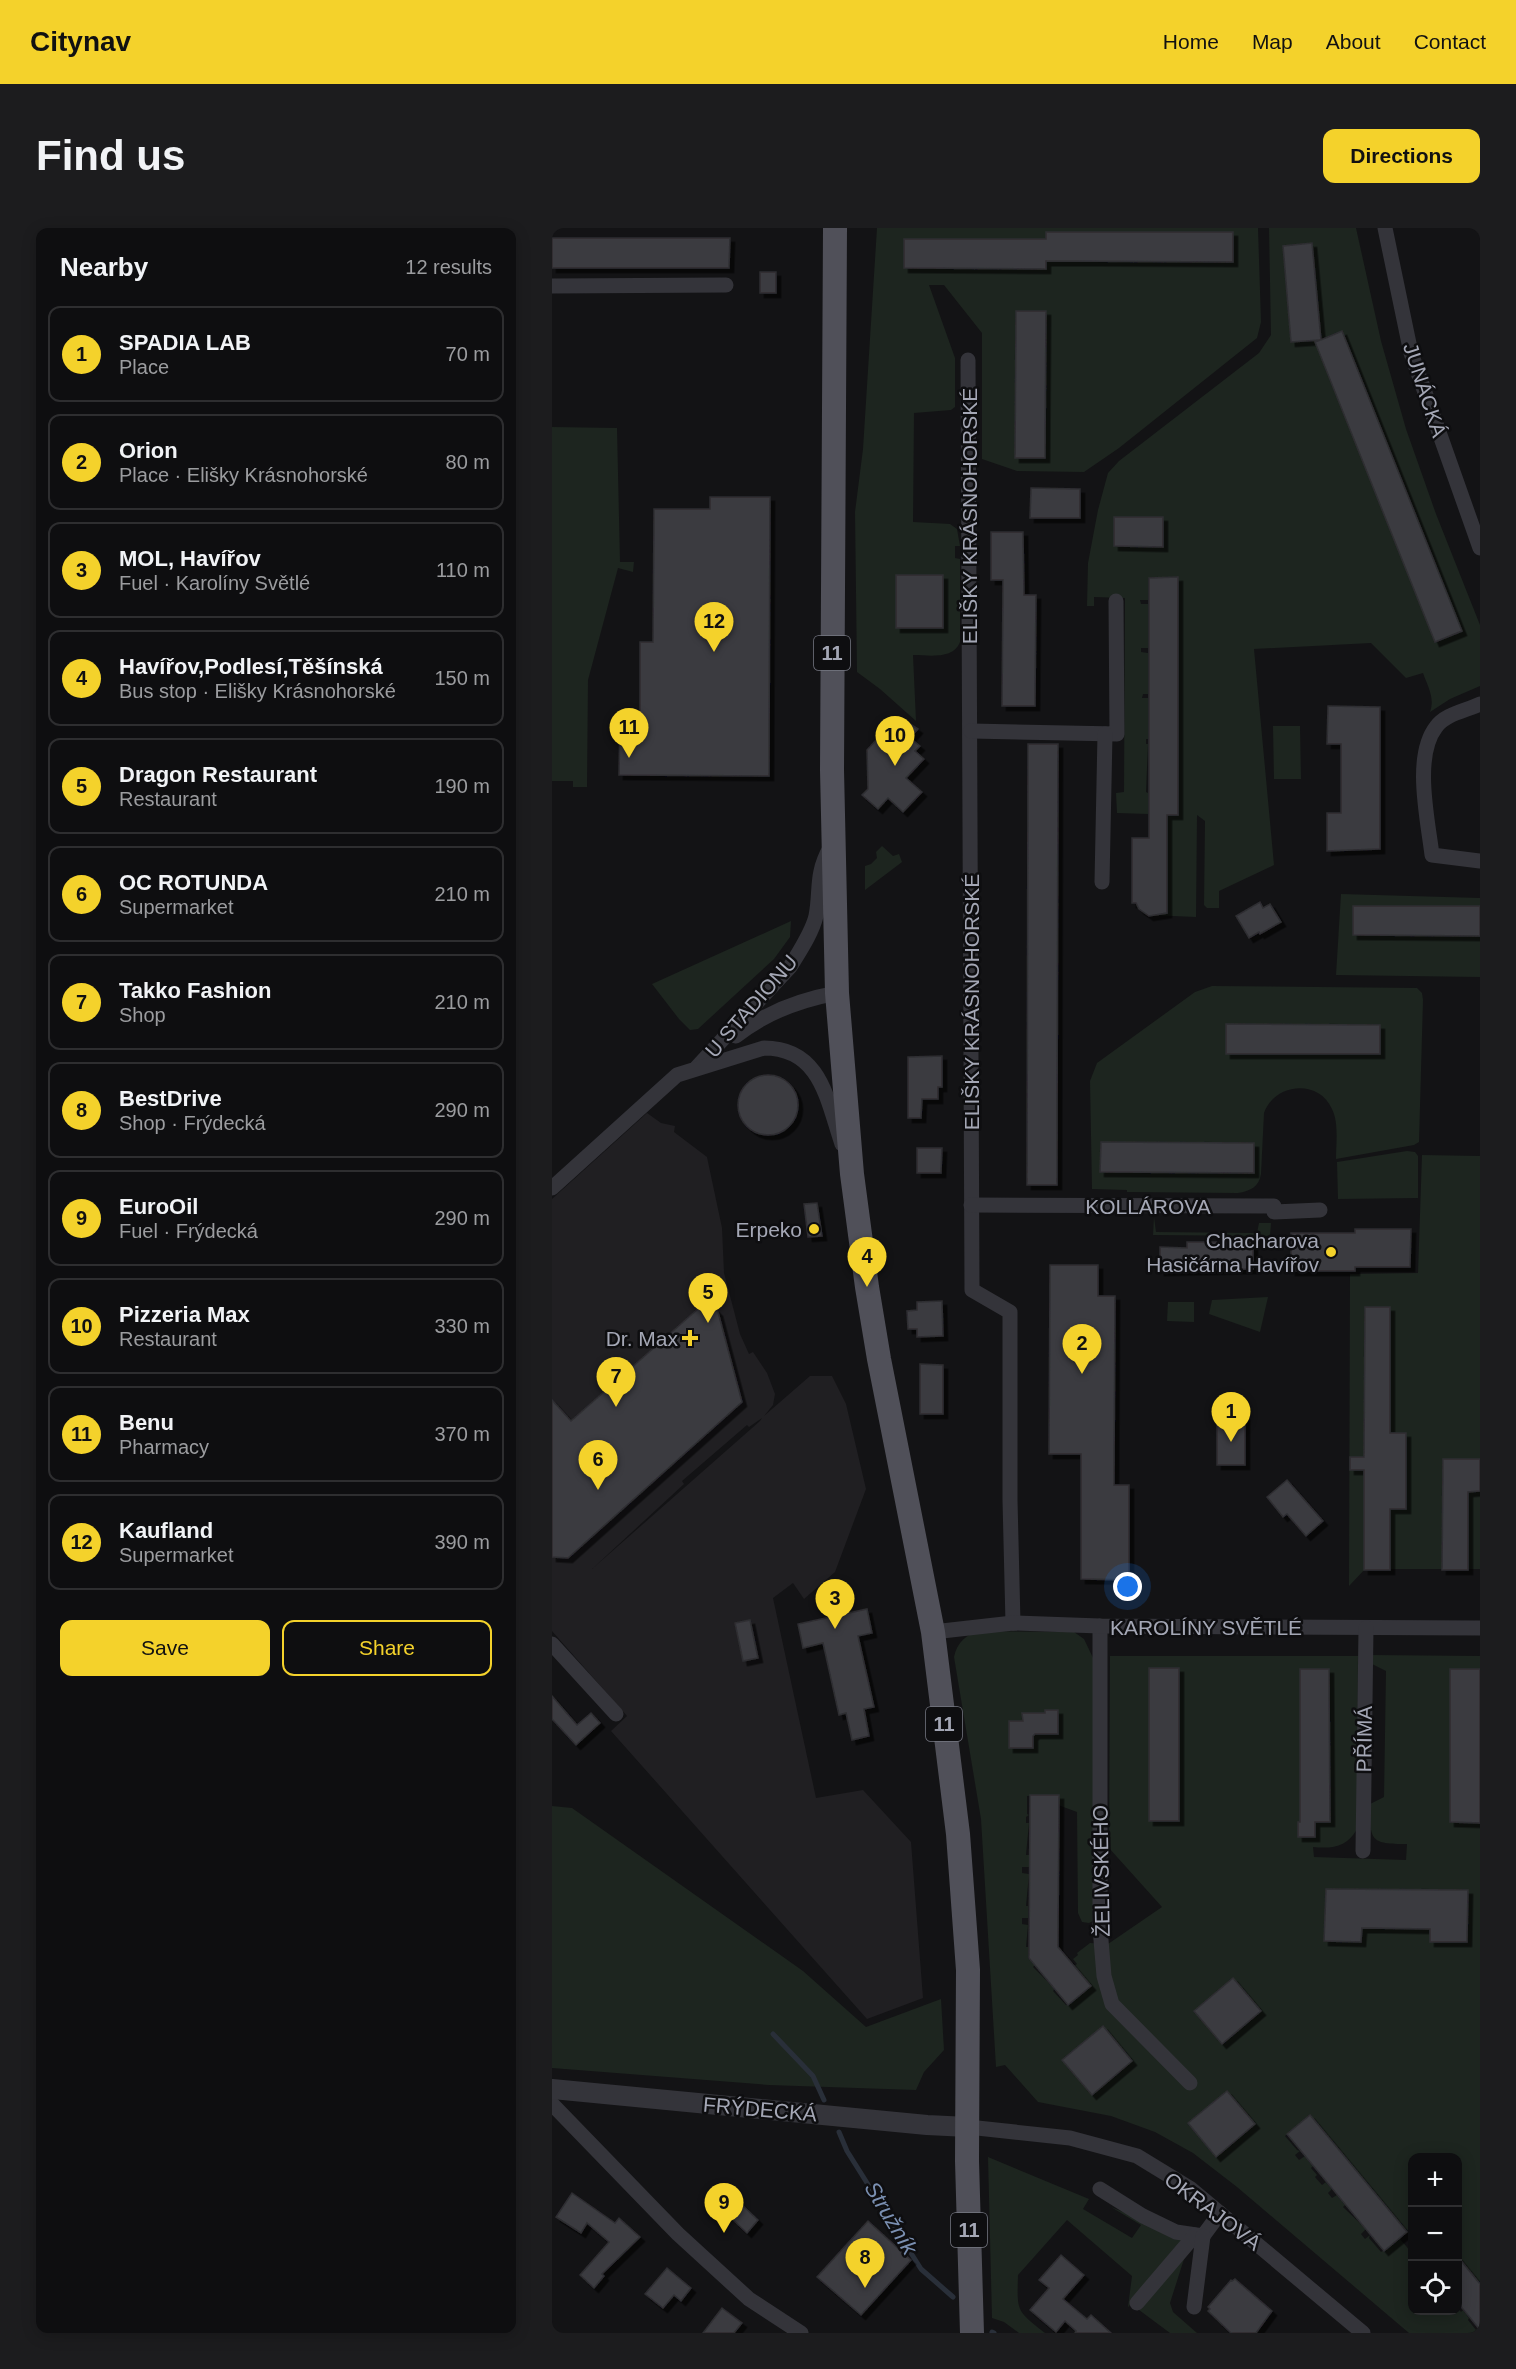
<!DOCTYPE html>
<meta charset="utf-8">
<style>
:root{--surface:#0e0e10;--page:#1c1c1e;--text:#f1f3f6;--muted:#9b9c9f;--line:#2e2e30;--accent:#f4d22b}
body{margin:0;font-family:Helvetica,sans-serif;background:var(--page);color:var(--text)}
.controls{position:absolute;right:18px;bottom:18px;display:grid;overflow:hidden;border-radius:12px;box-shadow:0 3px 15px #0003}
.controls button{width:54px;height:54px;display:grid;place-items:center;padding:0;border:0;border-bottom:2px solid var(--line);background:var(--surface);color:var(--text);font:30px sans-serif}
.you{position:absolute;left:576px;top:1359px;width:21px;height:21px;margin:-15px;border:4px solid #fff;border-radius:50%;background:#1a73e8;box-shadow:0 0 0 9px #1a73e833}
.badge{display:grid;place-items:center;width:39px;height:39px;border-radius:50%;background:var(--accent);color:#111;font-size:20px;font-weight:700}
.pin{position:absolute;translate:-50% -50px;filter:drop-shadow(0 2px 3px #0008)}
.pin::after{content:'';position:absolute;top:32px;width:21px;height:18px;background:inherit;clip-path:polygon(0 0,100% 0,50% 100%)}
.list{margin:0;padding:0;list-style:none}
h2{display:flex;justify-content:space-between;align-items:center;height:78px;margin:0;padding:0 24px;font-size:26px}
h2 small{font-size:20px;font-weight:400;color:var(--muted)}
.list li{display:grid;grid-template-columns:39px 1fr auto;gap:18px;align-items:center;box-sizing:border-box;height:96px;margin:0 12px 12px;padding:0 12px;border:2px solid var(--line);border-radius:12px}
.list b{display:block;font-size:22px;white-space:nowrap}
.list p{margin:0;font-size:20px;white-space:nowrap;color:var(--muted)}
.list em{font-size:20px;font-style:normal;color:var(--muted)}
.actions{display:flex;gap:12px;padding:18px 24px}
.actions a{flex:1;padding:14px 0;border:2px solid var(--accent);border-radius:12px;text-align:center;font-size:21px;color:var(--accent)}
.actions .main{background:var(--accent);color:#111}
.icon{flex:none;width:33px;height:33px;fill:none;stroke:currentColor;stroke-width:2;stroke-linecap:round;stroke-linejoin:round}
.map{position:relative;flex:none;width:928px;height:2105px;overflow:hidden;border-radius:12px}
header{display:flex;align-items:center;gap:36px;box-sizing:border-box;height:84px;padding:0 30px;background:var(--accent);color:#111}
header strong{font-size:28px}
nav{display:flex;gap:33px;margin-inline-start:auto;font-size:21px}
.intro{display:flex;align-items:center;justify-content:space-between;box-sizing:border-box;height:144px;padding:0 36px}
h1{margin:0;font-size:42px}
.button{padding:15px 27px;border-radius:12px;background:var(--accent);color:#111;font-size:21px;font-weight:700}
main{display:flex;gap:36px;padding:0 36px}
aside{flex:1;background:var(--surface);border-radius:12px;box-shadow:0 3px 15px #0003}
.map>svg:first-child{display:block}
.built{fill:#201f22;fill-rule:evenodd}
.green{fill:#1d251f}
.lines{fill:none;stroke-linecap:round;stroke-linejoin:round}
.stream{stroke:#292f39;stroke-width:5}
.building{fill:#3a3b3f;stroke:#2e2d31;stroke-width:1.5;filter:url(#shadow)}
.minor{stroke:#34343a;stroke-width:15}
.tertiary{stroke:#34343a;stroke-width:20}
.primary{stroke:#505059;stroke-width:24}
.poi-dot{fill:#f4d22b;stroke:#0e0e10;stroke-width:2}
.labels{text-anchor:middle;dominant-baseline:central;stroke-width:5;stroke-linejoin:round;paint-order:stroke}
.shield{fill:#0e0e10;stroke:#777984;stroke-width:1.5}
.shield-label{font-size:20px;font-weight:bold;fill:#a4a7b5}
.street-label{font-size:21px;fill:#a4a7b5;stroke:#0e0e10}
.poi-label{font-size:21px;fill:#a4a7b5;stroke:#0e0e10;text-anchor:end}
.water-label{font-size:22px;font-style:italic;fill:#7a8fb1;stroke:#0e0e10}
</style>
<header>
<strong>Citynav</strong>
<nav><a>Home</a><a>Map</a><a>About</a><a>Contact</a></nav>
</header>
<div class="intro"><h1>Find us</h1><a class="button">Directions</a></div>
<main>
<aside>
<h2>Nearby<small>12 results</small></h2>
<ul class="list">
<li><span class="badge">1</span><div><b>SPADIA LAB</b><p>Place</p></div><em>70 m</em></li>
<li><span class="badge">2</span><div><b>Orion</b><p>Place · Elišky Krásnohorské</p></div><em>80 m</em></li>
<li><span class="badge">3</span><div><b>MOL, Havířov</b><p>Fuel · Karolíny Světlé</p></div><em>110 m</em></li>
<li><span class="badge">4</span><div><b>Havířov,Podlesí,Těšínská</b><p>Bus stop · Elišky Krásnohorské</p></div><em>150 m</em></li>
<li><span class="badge">5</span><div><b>Dragon Restaurant</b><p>Restaurant</p></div><em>190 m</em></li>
<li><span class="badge">6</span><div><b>OC ROTUNDA</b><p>Supermarket</p></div><em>210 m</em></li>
<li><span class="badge">7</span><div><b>Takko Fashion</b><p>Shop</p></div><em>210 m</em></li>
<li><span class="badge">8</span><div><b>BestDrive</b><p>Shop · Frýdecká</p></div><em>290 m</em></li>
<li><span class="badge">9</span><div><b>EuroOil</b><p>Fuel · Frýdecká</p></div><em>290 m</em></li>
<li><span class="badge">10</span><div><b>Pizzeria Max</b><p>Restaurant</p></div><em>330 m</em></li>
<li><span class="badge">11</span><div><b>Benu</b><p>Pharmacy</p></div><em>370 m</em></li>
<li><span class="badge">12</span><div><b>Kaufland</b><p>Supermarket</p></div><em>390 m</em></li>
</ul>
<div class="actions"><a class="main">Save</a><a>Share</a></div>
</aside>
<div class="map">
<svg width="928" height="2105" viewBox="0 0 928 2105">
<defs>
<filter id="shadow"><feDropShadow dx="4.5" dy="4.5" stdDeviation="0" flood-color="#0009"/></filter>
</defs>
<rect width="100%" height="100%" fill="#131315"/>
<path class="built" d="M95 885 109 895 123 898 122 904 155 929 170 1000 172 1045 188 1106 197 1126 201 1124 215 1145 223 1166 221 1177 212 1188 258 1148H280L294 1176 314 1261 283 1344 252 1371 241 1355 221 1370 264 1570 311 1562 359 1614 371 1770 315 1791 59 1503 75 1488 0 1403V971ZM210 1190 208 1193 40 1341 132 1256 130 1253 195 1197 197 1199Z"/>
<g class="green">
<path d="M325 0H706L709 94 705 110 567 220 532 244 465 243 430 231V105L392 57H377L403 130V179L399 182 362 185 361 294 398 296 405 301 408 318H403V330L408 331V414C401 432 377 427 361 427L364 493 328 461 305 444 303 284 311 221Z"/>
<path d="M717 0H804L829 113 854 201 884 286 928 397V458L898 471 878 484C883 470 876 459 871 445L854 450 819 415 702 421 722 637 667 663V680H655L652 677 653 593 645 587 644 689 597 687 609 587H625V349L596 350V372H588L589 376H596V420H589V424L596 425V466H591L590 470H596V511H594V516H596L594 564 596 565V586L565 585 564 565 572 564 573 370 542 369V378H535L536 335 546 282 556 245 567 233 707 125 719 107Z"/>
<polygon points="0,199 65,200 68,334 82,334 81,344 66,340 36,452 35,559 21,559 21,553 0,553"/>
<polygon points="721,498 748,498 749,551 722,551"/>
<polygon points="330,618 341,628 347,626 350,634 313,662 313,638 319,636 325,630 324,624"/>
<polygon points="789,666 928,670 928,749 784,747"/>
<polygon points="239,693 238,709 222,731 146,801 138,802 127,791 100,756"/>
<path d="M660 758 865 760 870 765 871 772 867 914 862 917 784 931C784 916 787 895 780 881 766 850 722 856 712 885L709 946C707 959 698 963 686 965L575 964V962L540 961 538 853 545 835 643 764Z"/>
<polygon points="855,923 863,924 866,928 866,970 786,971 785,934"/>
<polygon points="870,927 928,928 928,1341 813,1341 797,1358 798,1046 866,1045"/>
<polygon points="602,989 604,1004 705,1005 707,995 719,995 718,1008 601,1007"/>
<polygon points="716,1069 708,1104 657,1086 660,1072"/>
<polygon points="616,1074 642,1074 642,1094 615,1093"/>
<path d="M428 1403 522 1404 532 1411 542 1432 541 1693 537 1695 530 1694 526 1685 525 1584 506 1577V1567L475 1568V1586L477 1587 474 1589V1595H477L474 1627H477V1639H470V1645L477 1646 474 1678H476V1690H470V1696L476 1697 474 1719H476V1730L483 1737 481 1739 503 1761 501 1763 514 1777 516 1776 522 1738 525 1736 521 1731 526 1727 525 1725 538 1715 556 1716 610 1679 557 1620 558 1428H806L805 1601C795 1619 781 1621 761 1619L762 1629 854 1632 855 1616C818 1616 818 1613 818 1576L832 1569 834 1443 818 1435V1427L928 1428V2057L906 2029V1930H860V1999L854 2004 757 1888 733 1908 745 1922 748 1923 743 1927 747 1932 753 1928 761 1938 759 1940 765 1947 763 1949 770 1957 774 1954 780 1961 776 1965 780 1970 785 1967 793 1977 791 1979 814 2001 809 2006 813 2011 818 2007 817 2010 829 2024 850 2009 848 2011 860 2025V2082H906V2080L909 2084 911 2082 917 2090 916 2092 924 2102 926 2100 928 2105H857L685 1959 641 1925 603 1904 559 1888 486 1874 453 1837 444 1839 429 1591 402 1429C405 1414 415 1406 428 1403Z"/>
<polygon points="0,1578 20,1580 251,1743 314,1799 389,1771 392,1822 372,1844 364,1862 217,1857 0,1840"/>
<path d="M436 1929 537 1971 531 1981 580 2010 589 1997 559 1979 645 2015 632 2031 618 2075 621 2084 645 2105H618L579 2076 576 2079 580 2048 515 1992 466 2047C465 2084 464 2082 493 2105H467L452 2094 440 2090Z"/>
</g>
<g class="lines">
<g class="stream">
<polyline points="221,1806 261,1848 272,1872"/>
<polyline points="287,1904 295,1923 369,2041 401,2069"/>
<polyline points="440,2104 442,2105"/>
</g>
</g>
<g class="building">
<polygon points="494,4 681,4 681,34 494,33 494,41 352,40 352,11 494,11"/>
<polygon points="0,10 178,10 177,40 0,40"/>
<polygon points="760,15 769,112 790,103 910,403 883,414 763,114 768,112 739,114 731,18"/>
<rect x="208" y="44" width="16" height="21"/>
<polygon points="464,83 494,83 493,230 463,230"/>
<polygon points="479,260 528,261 528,290 478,290"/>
<polygon points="158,269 218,269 217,548 67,547 68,490 88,490 88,414 101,414 102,281 158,281"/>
<polygon points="562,289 611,289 611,319 562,318"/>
<polygon points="439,304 471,304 472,367 484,367 483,478 450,478 451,352 439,352"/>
<rect x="344" y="347" width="47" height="53"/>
<polygon points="626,349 626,587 615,587 615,685 597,688 587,681 584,675 580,675 580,610 597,610 597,350"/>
<polygon points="776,478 828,479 828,621 775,623 775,585 789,585 789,516 775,516"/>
<polygon points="350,491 366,501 358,510 368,518 363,523 372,531 354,550 370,564 351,584 336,570 326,581 310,567 316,561 315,522 334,501 338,505"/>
<polygon points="476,516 506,516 505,957 475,957"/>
<polygon points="708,674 711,680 718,676 729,694 708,706 707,704 697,710 684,688"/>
<polygon points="801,678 928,678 928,708 801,707"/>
<polygon points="674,796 828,797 828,826 674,826"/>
<polygon points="390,828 390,859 386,859 386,871 370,871 369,890 356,890 356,829"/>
<circle cx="216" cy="877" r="30"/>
<polygon points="549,914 702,915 702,945 548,944"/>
<polygon points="365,920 390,920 389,945 365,945"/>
<polygon points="265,975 270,1008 256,1009 252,976"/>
<polygon points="803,1001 859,1001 858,1039 803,1039 803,1043 739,1043 739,1005 803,1005"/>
<polygon points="635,1014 701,1014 701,1041 608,1043 608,1019 635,1020"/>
<polygon points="498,1037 546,1037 546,1068 563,1068 562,1257 577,1257 577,1352 529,1351 529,1226 497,1226"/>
<polygon points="155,1073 166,1084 190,1174 16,1330 0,1329 0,1172 19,1193"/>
<polygon points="390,1073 391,1108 365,1109 365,1101 356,1101 355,1083 365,1082 365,1074"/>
<polygon points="813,1079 838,1079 838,1205 854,1205 854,1281 838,1281 838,1342 812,1342 812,1242 798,1242 798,1229 812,1229"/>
<polygon points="368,1136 391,1137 391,1186 368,1186"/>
<rect x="665" y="1188" width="28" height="49"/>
<polygon points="891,1231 928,1231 928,1263 916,1264 916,1342 890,1342"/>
<polygon points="735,1252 771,1293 754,1308 735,1286 731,1289 715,1269"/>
<polygon points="315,1381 320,1405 306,1408 322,1479 312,1481 317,1508 300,1512 294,1485 287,1487 271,1415 251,1420 246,1396"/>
<polygon points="198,1392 206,1430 191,1433 183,1395"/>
<rect x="597" y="1440" width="30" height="153"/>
<polygon points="748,1441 777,1441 778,1594 763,1594 763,1609 746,1609 746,1594 748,1594"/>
<polygon points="898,1441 928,1441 928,1595 898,1594"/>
<polygon points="0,1468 25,1497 39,1485 48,1495 24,1517 0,1491"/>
<polygon points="493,1482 506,1482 506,1506 483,1506 481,1508 481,1520 457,1520 457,1493 471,1493 470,1485 493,1485"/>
<polygon points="478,1567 507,1567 506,1719 539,1758 516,1777 477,1730"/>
<polygon points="774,1661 916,1662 915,1714 878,1714 878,1701 810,1700 809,1714 772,1713"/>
<polygon points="681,1750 709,1783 670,1816 642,1783"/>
<polygon points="551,1798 580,1833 540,1867 510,1832"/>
<polygon points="675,1863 703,1896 664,1929 636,1895"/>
<polygon points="758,1887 855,2004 832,2023 735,1906"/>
<polygon points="20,1965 63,1995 67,1990 88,2009 50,2046 52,2048 42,2060 28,2047 57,2014 35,1995 29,2005 4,1989"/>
<polygon points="189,1976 206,1992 195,2005 177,1988"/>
<polygon points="316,1993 359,2032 309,2087 265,2049"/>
<polygon points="509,2027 532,2047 511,2071 535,2091 539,2087 559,2105 523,2105 524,2103 513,2093 504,2104 478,2082 497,2060 487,2052"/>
<polygon points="906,2029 928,2056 928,2102 906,2075"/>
<polygon points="115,2040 139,2060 129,2073 122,2067 111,2080 93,2066"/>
<polygon points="683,2051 720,2083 704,2105 679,2105 656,2083 658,2081 656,2079 679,2052 680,2053"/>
<polygon points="170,2080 190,2095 182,2105 151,2105"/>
</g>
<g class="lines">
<g class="minor">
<polyline points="833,0 859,125 928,320"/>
<polyline points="0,58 174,57"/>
<polyline points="416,132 420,1062 458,1084 458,1272 461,1395"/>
<path d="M928 476C913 483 893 486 884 499 861 529 876 592 880 627L928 633"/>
<polyline points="419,503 565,506 564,373"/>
<polyline points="550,654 553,506"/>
<path d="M184 808C214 784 247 772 285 765"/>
<path d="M145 839 238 739C247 724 260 705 264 688 269 662 263 647 278 620"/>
<path d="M0 960 125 847 212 820C269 820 275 872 290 916"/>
<polyline points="419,977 722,978 722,984 768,982"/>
<polyline points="548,1398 548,1700 552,1748 560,1776 638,1855"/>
<polyline points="381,1404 461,1395 548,1398 928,1400"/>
<polyline points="0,1416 64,1486"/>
<polyline points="811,1623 814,1400"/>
<polyline points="0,1876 126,2006 197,2071 249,2105"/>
<polyline points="416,1899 518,1910 585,1928 639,1961 811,2105"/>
<polyline points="548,1961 591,1988 624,2004 651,2008 668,1985"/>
<polyline points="585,2075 643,2007"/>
<polyline points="642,2079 651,2008"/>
</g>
<polyline class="tertiary" points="0,1861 375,1897 416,1899"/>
<polyline class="primary" points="283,0 280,542 285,765 300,946 315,1059 327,1131 381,1404 406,1606 416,1742 415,1933 420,2105"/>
</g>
<g class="poi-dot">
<circle cx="262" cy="1001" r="6"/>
<circle cx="779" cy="1024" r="6"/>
<path d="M135 1101h6v6h6v6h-6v6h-6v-6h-6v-6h6z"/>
</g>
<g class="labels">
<g class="shield">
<rect x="262" y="408" width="36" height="34" rx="4.5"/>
<rect x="374" y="1479" width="36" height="34" rx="4.5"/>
<rect x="399" y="1985" width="36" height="34" rx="4.5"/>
</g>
<g class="shield-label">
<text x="280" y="425">11</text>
<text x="392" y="1496">11</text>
<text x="417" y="2002">11</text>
</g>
<g class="street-label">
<text transform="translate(873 162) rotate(72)">JUNÁCKÁ</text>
<text transform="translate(417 288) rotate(-90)">ELIŠKY KRÁSNOHORSKÉ</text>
<text transform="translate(419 774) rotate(-90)">ELIŠKY KRÁSNOHORSKÉ</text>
<text transform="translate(199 778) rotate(-49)">U STADIONU</text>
<text x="596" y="978">KOLLÁROVA</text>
<text x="654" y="1399">KAROLÍNY SVĚTLÉ</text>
<text transform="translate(812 1511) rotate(-89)">PŘÍMÁ</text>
<text transform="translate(549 1643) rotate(-91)">ŽELIVSKÉHO</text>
<text transform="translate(208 1881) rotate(5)">FRÝDECKÁ</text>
<text transform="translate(661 1983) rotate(37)">OKRAJOVÁ</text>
</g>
<g class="poi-label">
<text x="250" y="1001">Erpeko</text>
<text x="767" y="1012">Chacharova<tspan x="767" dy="24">Hasičárna Havířov</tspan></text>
<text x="126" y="1110">Dr. Max</text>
</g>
<g class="water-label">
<text transform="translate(339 1990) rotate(59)">Stružník</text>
</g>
</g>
</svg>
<div class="controls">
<button>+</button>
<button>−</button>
<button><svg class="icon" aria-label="locate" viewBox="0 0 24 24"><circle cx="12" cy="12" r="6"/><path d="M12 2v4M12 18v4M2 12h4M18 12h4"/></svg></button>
</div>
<div class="you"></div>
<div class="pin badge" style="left:679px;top:1214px">1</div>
<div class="pin badge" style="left:530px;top:1146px">2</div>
<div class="pin badge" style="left:283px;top:1401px">3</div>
<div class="pin badge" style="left:315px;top:1059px">4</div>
<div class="pin badge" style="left:156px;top:1095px">5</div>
<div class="pin badge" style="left:46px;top:1262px">6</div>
<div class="pin badge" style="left:64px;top:1179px">7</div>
<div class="pin badge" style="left:313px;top:2060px">8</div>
<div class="pin badge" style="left:172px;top:2005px">9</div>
<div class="pin badge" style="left:343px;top:538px">10</div>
<div class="pin badge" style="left:77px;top:530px">11</div>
<div class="pin badge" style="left:162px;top:424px">12</div>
</div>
</main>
